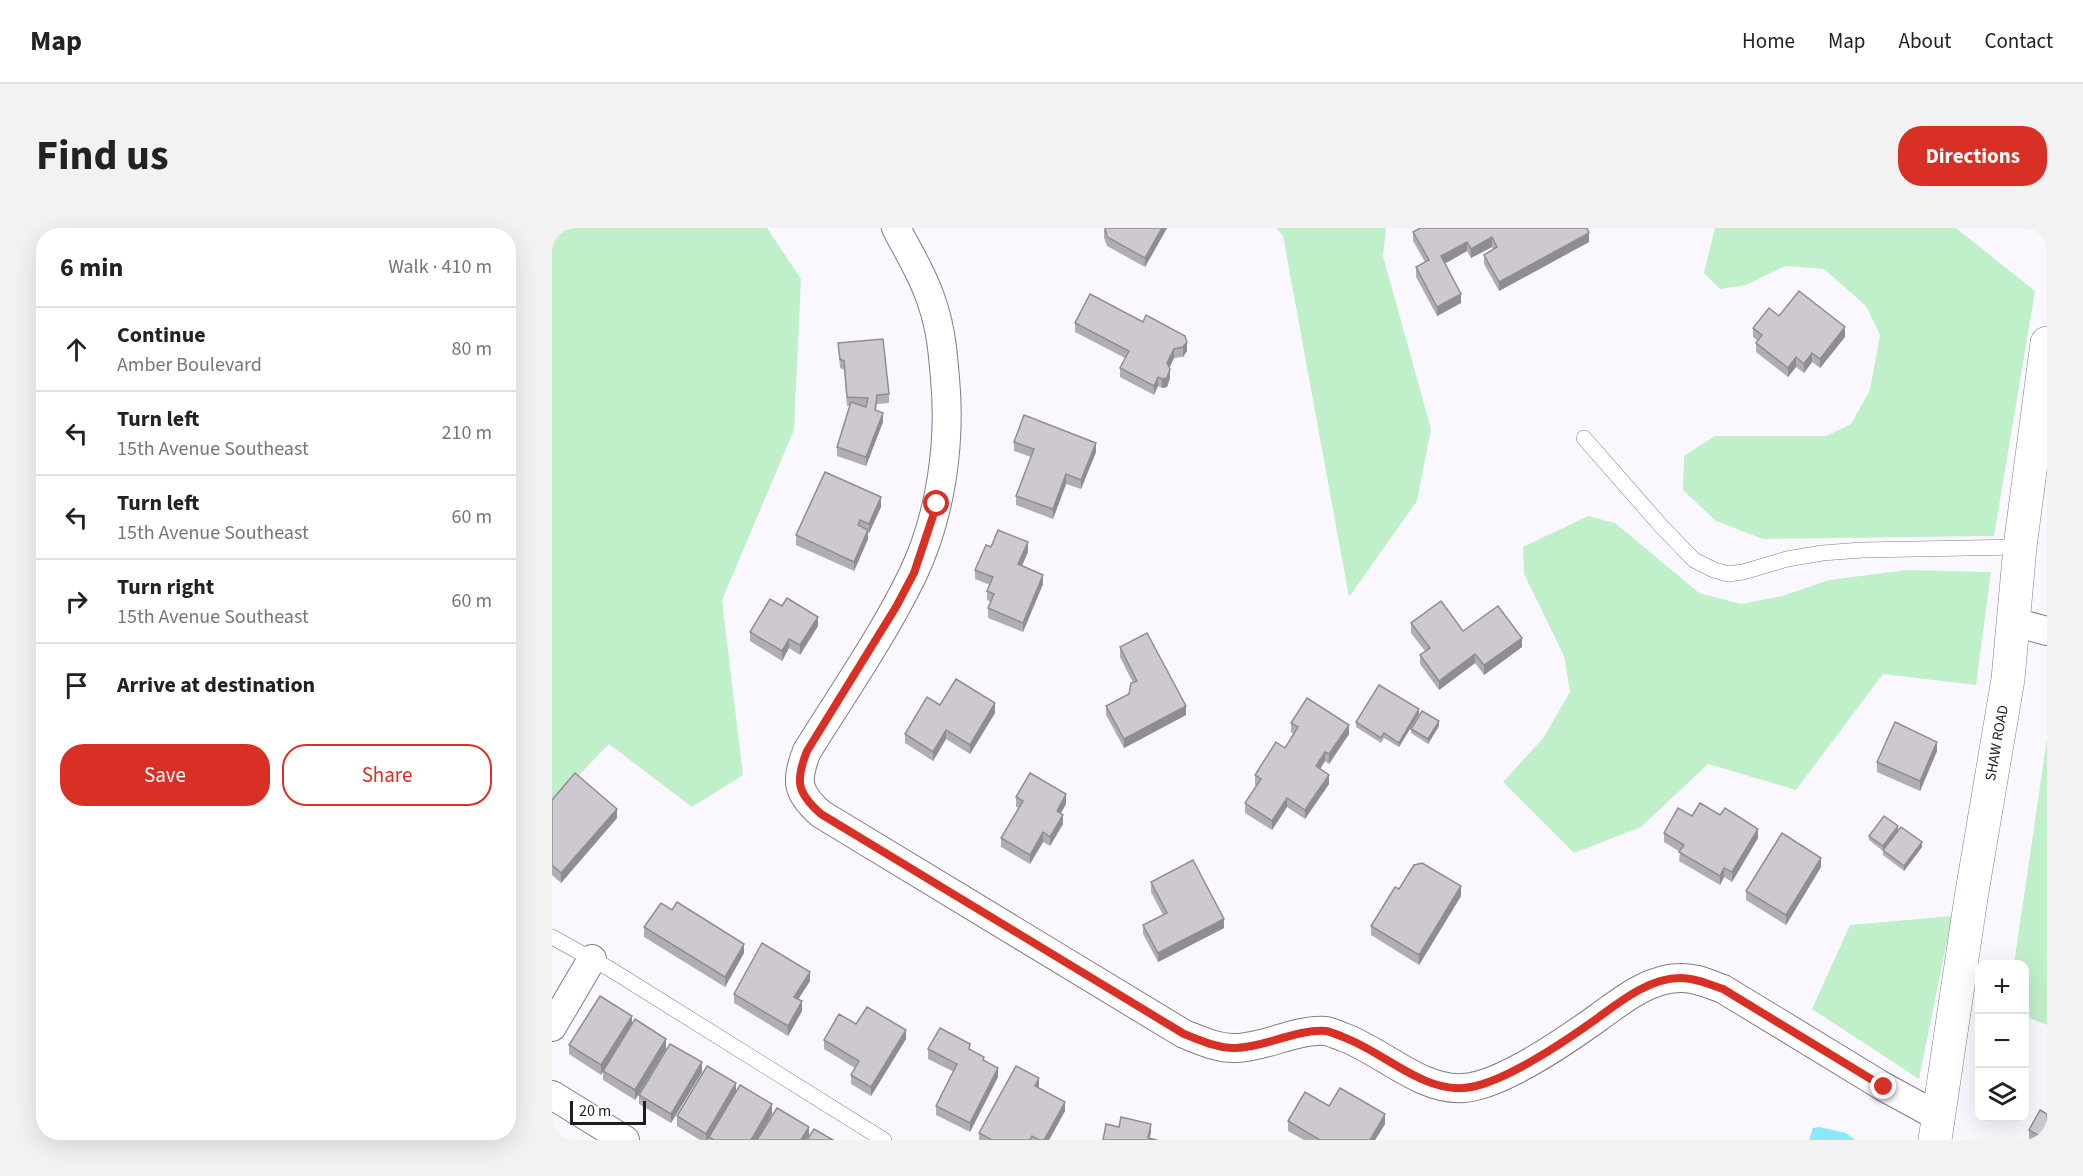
<!DOCTYPE html>
<meta charset="utf-8">
<style>
:root{--surface:#fff;--page:#f2f2f2;--text:#222;--muted:#767676;--line:#e0e0e0;--accent:#d93025}
body{margin:0;font-family:"Source Sans 3",sans-serif;background:var(--page);color:var(--text)}
.controls{position:absolute;right:18px;bottom:18px;display:grid;overflow:hidden;border-radius:12px;box-shadow:0 6px 24px #0002}
.controls button{width:54px;height:54px;display:grid;place-items:center;padding:0;border:0;border-bottom:2px solid var(--line);background:var(--surface);color:var(--text);font:30px sans-serif}
.scale{position:absolute;left:18px;bottom:15px;width:76px;box-sizing:border-box;padding-left:6px;border:3px solid #1e1c1f;border-top:0;font-size:16px;line-height:21px;white-space:nowrap;color:#1e1c1f;-webkit-text-stroke:4px #fff;paint-order:stroke}
.stop{position:absolute;width:18px;height:18px;margin:-14px;border:4px solid #d93025;border-radius:50%;background:#fff}
.stop.end{background:#d93025;border-color:#fff;box-shadow:0 2px 6px #0008}
.list{margin:0;padding:0;list-style:none}
h2{display:flex;justify-content:space-between;align-items:center;height:78px;margin:0;padding:0 24px;font-size:26px}
h2 small{font-size:20px;font-weight:400;color:var(--muted)}
.list li{display:grid;grid-template-columns:39px 1fr auto;gap:18px;align-items:center;box-sizing:border-box;height:84px;padding:0 24px;border-top:2px solid var(--line)}
.list b{display:block;font-size:22px;white-space:nowrap}
.list p{margin:0;font-size:20px;white-space:nowrap;color:var(--muted)}
.list em{font-size:20px;font-style:normal;color:var(--muted)}
.actions{display:flex;gap:12px;padding:18px 24px}
.actions a{flex:1;padding:14px 0;border:2px solid var(--accent);border-radius:24px;text-align:center;font-size:21px;color:var(--accent)}
.actions .main{background:var(--accent);color:#fff}
.icon{flex:none;width:33px;height:33px;fill:none;stroke:currentColor;stroke-width:2;stroke-linecap:round;stroke-linejoin:round}
.map{position:relative;flex:none;width:1495px;height:912px;overflow:hidden;border-radius:24px}
header{display:flex;align-items:center;gap:36px;box-sizing:border-box;height:84px;padding:0 30px;background:var(--surface);border-bottom:2px solid var(--line)}
header strong{font-size:28px}
nav{display:flex;gap:33px;margin-inline-start:auto;font-size:21px}
.intro{display:flex;align-items:center;justify-content:space-between;box-sizing:border-box;height:144px;padding:0 36px}
h1{margin:0;font-size:42px}
.button{padding:15px 27px;border-radius:24px;background:var(--accent);color:#fff;font-size:21px;font-weight:700}
main{display:flex;gap:36px;padding:0 36px}
aside{flex:1;background:var(--surface);border-radius:24px;box-shadow:0 6px 24px #0002}
.map>svg:first-child{display:block}
.green{fill:#c0f0ca}
.water{fill:#8be7fc}
.lines{fill:none;stroke-linecap:round;stroke-linejoin:round}
.service-casing{stroke:#807c84;stroke-width:16}
.minor-casing{stroke:#807c84;stroke-width:30}
.secondary-casing{stroke:#807c84;stroke-width:34}
.service{stroke:#fff;stroke-width:15}
.minor{stroke:#fff;stroke-width:28}
.secondary{stroke:#fff;stroke-width:33}
.wall{fill:#b1adb4}
.shaded-wall{fill:#908d92}
.building{fill:#cec9d1;stroke:#908d92;stroke-width:1.5}
.route{stroke:#d93025;stroke-width:8}
.labels{text-anchor:middle;dominant-baseline:central;stroke-width:4.5;stroke-linejoin:round;paint-order:stroke}
.street-label{font-size:15px;fill:#1e1c1f;stroke:#fff}
</style>
<header>
<strong>Map</strong>
<nav><a>Home</a><a>Map</a><a>About</a><a>Contact</a></nav>
</header>
<div class="intro"><h1>Find us</h1><a class="button">Directions</a></div>
<main>
<aside>
<h2>6 min<small>Walk · 410 m</small></h2>
<ul class="list">
<li><svg class="icon" aria-label="ahead" viewBox="0 0 24 24"><path d="M12 20V5M6 11l6-6 6 6"/></svg><div><b>Continue</b><p>Amber Boulevard</p></div><em>80 m</em></li>
<li><svg class="icon" aria-label="left" viewBox="0 0 24 24"><path d="M17 20v-9H6M10 6l-5 5 5 5"/></svg><div><b>Turn left</b><p>15th Avenue Southeast</p></div><em>210 m</em></li>
<li><svg class="icon" aria-label="left" viewBox="0 0 24 24"><path d="M17 20v-9H6M10 6l-5 5 5 5"/></svg><div><b>Turn left</b><p>15th Avenue Southeast</p></div><em>60 m</em></li>
<li><svg class="icon" aria-label="right" viewBox="0 0 24 24"><path d="M7 20v-9h11M14 6l5 5-5 5"/></svg><div><b>Turn right</b><p>15th Avenue Southeast</p></div><em>60 m</em></li>
<li><svg class="icon" aria-label="arrive" viewBox="0 0 24 24"><path d="M6 21V4h12l-3 4 3 4H6"/></svg><div><b>Arrive at destination</b></div></li>
</ul>
<div class="actions"><a class="main">Save</a><a>Share</a></div>
</aside>
<div class="map">
<svg width="1495" height="912" viewBox="0 0 1495 912">
<rect width="100%" height="100%" fill="#fbf7fe"/>
<g class="green">
<polygon points="0,0 215,0 249,51 242,202 170,372 191,547 140,579 57,516 0,575"/>
<polygon points="724,0 834,0 831,28 879,201 865,273 797,369 731,8"/>
<polygon points="1163,0 1404,0 1483,63 1442,308 1211,311 1164,293 1131,262 1132,228 1163,208 1274,208 1299,196 1318,162 1328,107 1314,78 1272,41 1233,38 1194,57 1168,61 1152,45"/>
<polygon points="1036,288 1063,295 1147,365 1189,376 1230,368 1277,352 1355,342 1439,344 1424,457 1331,446 1244,562 1156,536 1089,599 1022,625 951,554 992,509 1018,464 1012,428 972,346 971,319"/>
<polygon points="1495,511 1495,797 1473,788 1472,736 1462,736"/>
<polygon points="1400,688 1367,851 1260,781 1298,697"/>
</g>
<polygon class="water" points="1267,899 1294,905 1303,912 1257,912 1261,900"/>
<g class="lines">
<g class="service-casing">
<g id="service">
<polyline points="1032,210 1110,299 1142,332 1162,342 1176,346 1191,344 1235,331 1270,325 1310,322 1468,319"/>
<polyline points="0,709 58,741 332,912"/>
</g>
</g>
<g class="minor-casing">
<g id="minor">
<path d="M344 0C357 25 373 51 381 78 389 102 391 126 393 150 399 215 389 287 361 346 331 408 291 465 255 523 243 553 245 565 269 586L632 806C648 812 666 821 684 820 714 819 744 801 774 803 779 804 786 807 791 809 830 823 869 863 911 860 949 858 1015 812 1047 789 1070 772 1098 750 1128 750 1143 749 1157 756 1171 761L1332 859 1387 889"/>
<polyline points="1462,394 1495,403"/>
<polyline points="0,799 40,731"/>
<polyline points="0,867 73,912"/>
</g>
</g>
<g class="secondary-casing">
<polyline id="secondary" points="1383,912 1419,670 1456,451 1468,319 1495,115"/>
</g>
<use href="#service" class="service"/>
<use href="#minor" class="minor"/>
<use href="#secondary" class="secondary"/>
</g>
<g class="wall">
<polygon points="615,0 593,39 555,18 552,10 552,1"/>
<polygon points="861,4 1037,14 947,63 932,36 932,27 941,21 940,19 919,30 915,23 893,35 909,75 885,88 864,49 864,39 873,34 861,13"/>
<polygon points="1227,88 1293,109 1268,140 1260,134 1252,145 1244,139 1236,149 1204,124 1204,115 1206,113 1201,109 1201,100"/>
<polygon points="523,95 633,108 635,123 631,129 622,130 617,139 618,150 615,159 610,160 606,158 602,167 568,149 568,140 573,130 523,104"/>
<polygon points="286,115 337,166 337,175 325,176 324,182 331,194 314,238 285,228 285,219 298,178 295,178 292,142 288,140"/>
<polygon points="462,214 544,224 529,261 514,256 501,291 464,277 464,268 479,229 462,223"/>
<polygon points="329,279 317,305 316,305 316,311 302,343 244,317 244,307"/>
<polygon points="439,319 476,324 470,338 491,356 471,404 436,390 436,380 439,374 435,372 435,363 438,357 423,351 423,342"/>
<polygon points="230,378 266,398 248,427 237,420 230,433 198,413 198,404"/>
<polygon points="859,395 911,403 970,419 932,447 923,435 887,462 868,436 868,427 873,423 859,405"/>
<polygon points="568,419 634,487 572,520 554,487 554,478 577,466 581,455 568,429"/>
<polygon points="388,477 443,485 418,526 394,511 381,533 353,515 353,506"/>
<polygon points="867,486 847,519 832,510 829,515 804,499 804,494"/>
<polygon points="739,495 797,506 777,536 773,533 768,541 777,556 753,591 735,579 720,602 693,585 693,575 704,558 703,557 703,547 733,520 742,506 739,504"/>
<polygon points="887,498 876,516 859,505 859,501"/>
<polygon points="1385,523 1368,563 1325,544 1325,534"/>
<polygon points="464,569 514,576 509,585 511,596 498,618 491,614 478,636 449,619 449,610 467,580 464,579"/>
<polygon points="0,572 65,590 9,655 0,647"/>
<polygon points="1140,588 1206,610 1180,654 1172,649 1168,657 1127,633 1128,624 1112,614 1112,605"/>
<polygon points="1346,603 1331,623 1317,612 1317,608"/>
<polygon points="1370,619 1352,643 1331,627 1331,622"/>
<polygon points="1269,639 1234,697 1194,672 1194,663"/>
<polygon points="599,654 672,700 606,734 591,706 591,697 611,687 599,664"/>
<polygon points="847,661 909,668 867,737 819,707 819,698"/>
<polygon points="92,699 192,725 173,759 92,709"/>
<polygon points="258,753 246,771 250,783 236,808 182,775 182,766"/>
<polygon points="80,796 114,821 83,872 51,852 51,843 49,847 17,826 17,817"/>
<polygon points="304,796 354,811 319,868 299,856 299,847 303,840 272,821 272,812"/>
<polygon points="376,821 418,822 432,833 446,849 418,904 384,887 384,878 402,844 376,831"/>
<polygon points="150,844 119,895 87,876 87,867"/>
<polygon points="487,860 513,883 497,912 427,912 427,905"/>
<polygon points="184,864 220,886 205,912 157,912 157,910 156,912 148,912 125,898 125,888"/>
<polygon points="777,878 833,896 823,912 752,912 736,903 736,893"/>
<polygon points="1477,902 1495,912 1477,911"/>
</g>
<g class="shaded-wall">
<polygon points="610,0 615,0 593,39 593,30"/>
<polygon points="1037,5 1037,14 947,63 947,54"/>
<polygon points="940,9 940,19 919,30 919,21"/>
<polygon points="915,14 915,23 889,38 889,28"/>
<polygon points="909,66 909,75 885,88 885,79"/>
<polygon points="1293,99 1293,109 1268,140 1268,131"/>
<polygon points="635,114 635,123 631,129 631,119"/>
<polygon points="622,121 622,130 615,145 615,135"/>
<polygon points="1260,125 1260,134 1252,145 1252,136"/>
<polygon points="1244,129 1244,139 1236,149 1236,140"/>
<polygon points="618,141 618,150 615,159 610,160 610,151"/>
<polygon points="606,149 606,158 602,167 602,158"/>
<polygon points="331,185 331,194 314,238 314,229"/>
<polygon points="544,215 544,224 529,261 529,252"/>
<polygon points="514,246 514,256 501,291 501,281"/>
<polygon points="329,269 329,279 317,305 317,296"/>
<polygon points="316,302 316,311 302,343 302,334"/>
<polygon points="476,314 476,324 466,346 466,336"/>
<polygon points="491,347 491,356 471,404 471,395"/>
<polygon points="266,389 266,398 248,427 248,417"/>
<polygon points="970,410 970,419 932,447 932,437"/>
<polygon points="237,411 237,420 230,433 230,423"/>
<polygon points="923,426 923,435 887,462 887,453"/>
<polygon points="443,475 443,485 418,526 418,517"/>
<polygon points="634,478 634,487 572,520 572,511"/>
<polygon points="867,481 867,486 847,519 847,515"/>
<polygon points="887,493 887,498 876,516 876,511"/>
<polygon points="797,497 797,506 777,536 777,526"/>
<polygon points="394,502 394,511 381,533 381,524"/>
<polygon points="1385,514 1385,523 1368,563 1368,553"/>
<polygon points="773,524 773,533 764,547 764,538"/>
<polygon points="777,547 777,556 753,591 753,582"/>
<polygon points="514,566 514,576 505,592 505,583"/>
<polygon points="735,570 735,579 720,602 720,593"/>
<polygon points="65,581 65,590 9,655 9,645"/>
<polygon points="511,587 511,596 498,618 498,609"/>
<polygon points="1346,598 1346,603 1331,623 1331,618"/>
<polygon points="1206,601 1206,610 1180,654 1180,644"/>
<polygon points="491,604 491,614 478,636 478,627"/>
<polygon points="1370,614 1370,619 1352,643 1352,638"/>
<polygon points="1269,630 1269,639 1234,697 1234,687"/>
<polygon points="1172,640 1172,649 1168,657 1168,648"/>
<polygon points="909,658 909,668 867,737 867,727"/>
<polygon points="672,691 672,700 606,734 606,725"/>
<polygon points="192,716 192,725 173,759 173,749"/>
<polygon points="258,744 258,753 242,778 242,769"/>
<polygon points="250,773 250,783 236,808 236,798"/>
<polygon points="80,788 80,798 49,847 49,837"/>
<polygon points="354,802 354,811 319,868 319,859"/>
<polygon points="114,811 114,821 83,872 83,862"/>
<polygon points="150,834 150,844 119,895 119,886"/>
<polygon points="446,840 446,849 418,904 418,895"/>
<polygon points="487,850 487,860 483,858"/>
<polygon points="184,855 184,864 156,912 154,912 154,906"/>
<polygon points="513,874 513,883 497,912 492,912"/>
<polygon points="220,876 220,886 205,912 199,912"/>
<polygon points="833,886 833,896 823,912 818,912"/>
<polygon points="599,896 599,905 597,912 596,912"/>
<polygon points="257,899 257,908 254,912 249,912"/>
</g>
<g class="building">
<polygon points="553,0 610,0 593,30 555,9"/>
<polygon points="868,0 1035,0 1037,5 947,54 932,27 945,19 940,9 919,21 915,14 889,28 909,66 885,79 864,39 877,32 861,4"/>
<polygon points="1247,63 1293,99 1268,131 1260,125 1252,136 1244,129 1236,140 1204,115 1210,107 1201,100 1217,80 1227,88"/>
<polygon points="538,66 591,94 594,87 633,108 635,114 631,119 622,121 615,135 618,141 615,150 610,151 606,149 602,158 568,140 577,123 523,95"/>
<polygon points="331,111 337,166 325,167 323,182 331,185 314,229 285,219 299,174 314,179 316,170 295,169 292,133 288,131 286,115"/>
<polygon points="472,187 544,215 529,252 514,246 501,281 464,268 482,221 462,214"/>
<polygon points="273,244 329,269 317,296 308,292 306,297 316,302 302,334 244,307"/>
<polygon points="446,302 476,314 466,336 491,347 471,395 436,380 442,366 435,363 441,349 423,342 434,317 439,319"/>
<polygon points="235,370 266,389 248,417 237,411 230,423 198,404 218,371 230,378"/>
<polygon points="889,373 911,403 946,378 970,410 932,437 923,426 887,453 868,427 878,420 859,395"/>
<polygon points="595,405 634,478 572,511 554,478 577,466 579,455 585,453 568,419"/>
<polygon points="404,451 443,475 418,517 394,502 381,524 353,506 375,469 388,477"/>
<polygon points="827,457 867,481 847,515 832,505 829,510 804,494"/>
<polygon points="755,470 797,497 777,526 773,524 764,538 777,547 753,582 735,570 720,593 693,575 709,551 703,547 724,514 733,520 746,499 739,495"/>
<polygon points="870,483 887,493 876,511 859,501"/>
<polygon points="1343,494 1385,514 1368,553 1325,534"/>
<polygon points="23,545 65,581 9,645 0,637 0,572"/>
<polygon points="478,545 514,566 505,583 511,587 498,609 491,604 478,627 449,610 471,573 464,569"/>
<polygon points="1148,575 1168,587 1173,580 1206,601 1180,644 1172,640 1168,648 1127,624 1132,617 1112,605 1126,580 1140,588"/>
<polygon points="1332,588 1346,598 1331,618 1317,608"/>
<polygon points="1349,599 1370,614 1352,638 1331,622"/>
<polygon points="1230,605 1269,630 1234,687 1194,663"/>
<polygon points="641,632 672,691 606,725 591,697 615,685 599,654"/>
<polygon points="870,635 909,658 867,727 819,698 843,659 847,661 862,637"/>
<polygon points="125,674 192,716 173,749 92,699 109,675 120,682"/>
<polygon points="210,715 258,744 242,769 250,773 236,798 182,766"/>
<polygon points="48,768 80,788 49,837 17,817"/>
<polygon points="315,779 354,802 319,859 299,847 307,833 272,812 287,786 304,796"/>
<polygon points="83,791 114,811 83,862 51,843"/>
<polygon points="388,800 418,816 417,821 432,829 431,832 446,840 418,895 384,878 405,836 376,821"/>
<polygon points="118,816 150,834 119,886 87,867"/>
<polygon points="155,838 184,855 154,906 125,888"/>
<polygon points="464,838 487,850 483,858 513,874 492,912 487,912 480,908 478,912 440,912 427,905"/>
<polygon points="188,857 220,876 199,912 162,912 157,909"/>
<polygon points="788,860 833,886 818,912 768,912 736,893 753,864 777,878"/>
<polygon points="225,880 257,899 249,912 205,912"/>
<polygon points="1488,882 1495,886 1495,912 1477,902"/>
<polygon points="569,889 599,896 596,910 605,912 551,912 554,896 567,899"/>
<polygon points="262,901 281,912 255,912"/>
</g>
<g class="lines">
<path class="route" d="M385 276 362 345 344 379 255 523C243 553 245 565 269 586L632 806C648 812 667 821 684 820 714 819 744 801 774 803 780 804 786 807 791 809 830 823 869 863 911 860 949 858 1015 812 1047 789 1070 772 1098 750 1128 750 1143 750 1157 756 1171 761L1332 859"/>
</g>
<g class="labels">
<g class="street-label">
<text transform="translate(1445 515) rotate(-80)">SHAW ROAD</text>
</g>
</g>
</svg>
<div class="controls">
<button>+</button>
<button>−</button>
<button><svg class="icon" aria-label="layers" viewBox="0 0 24 24"><path d="M12 4l9 5-9 5-9-5zM3 14l9 5 9-5"/></svg></button>
</div>
<div class="scale">20 m</div>
<div class="stop" style="left:385px;top:276px"></div>
<div class="stop end" style="left:1332px;top:859px"></div>
</div>
</main>
